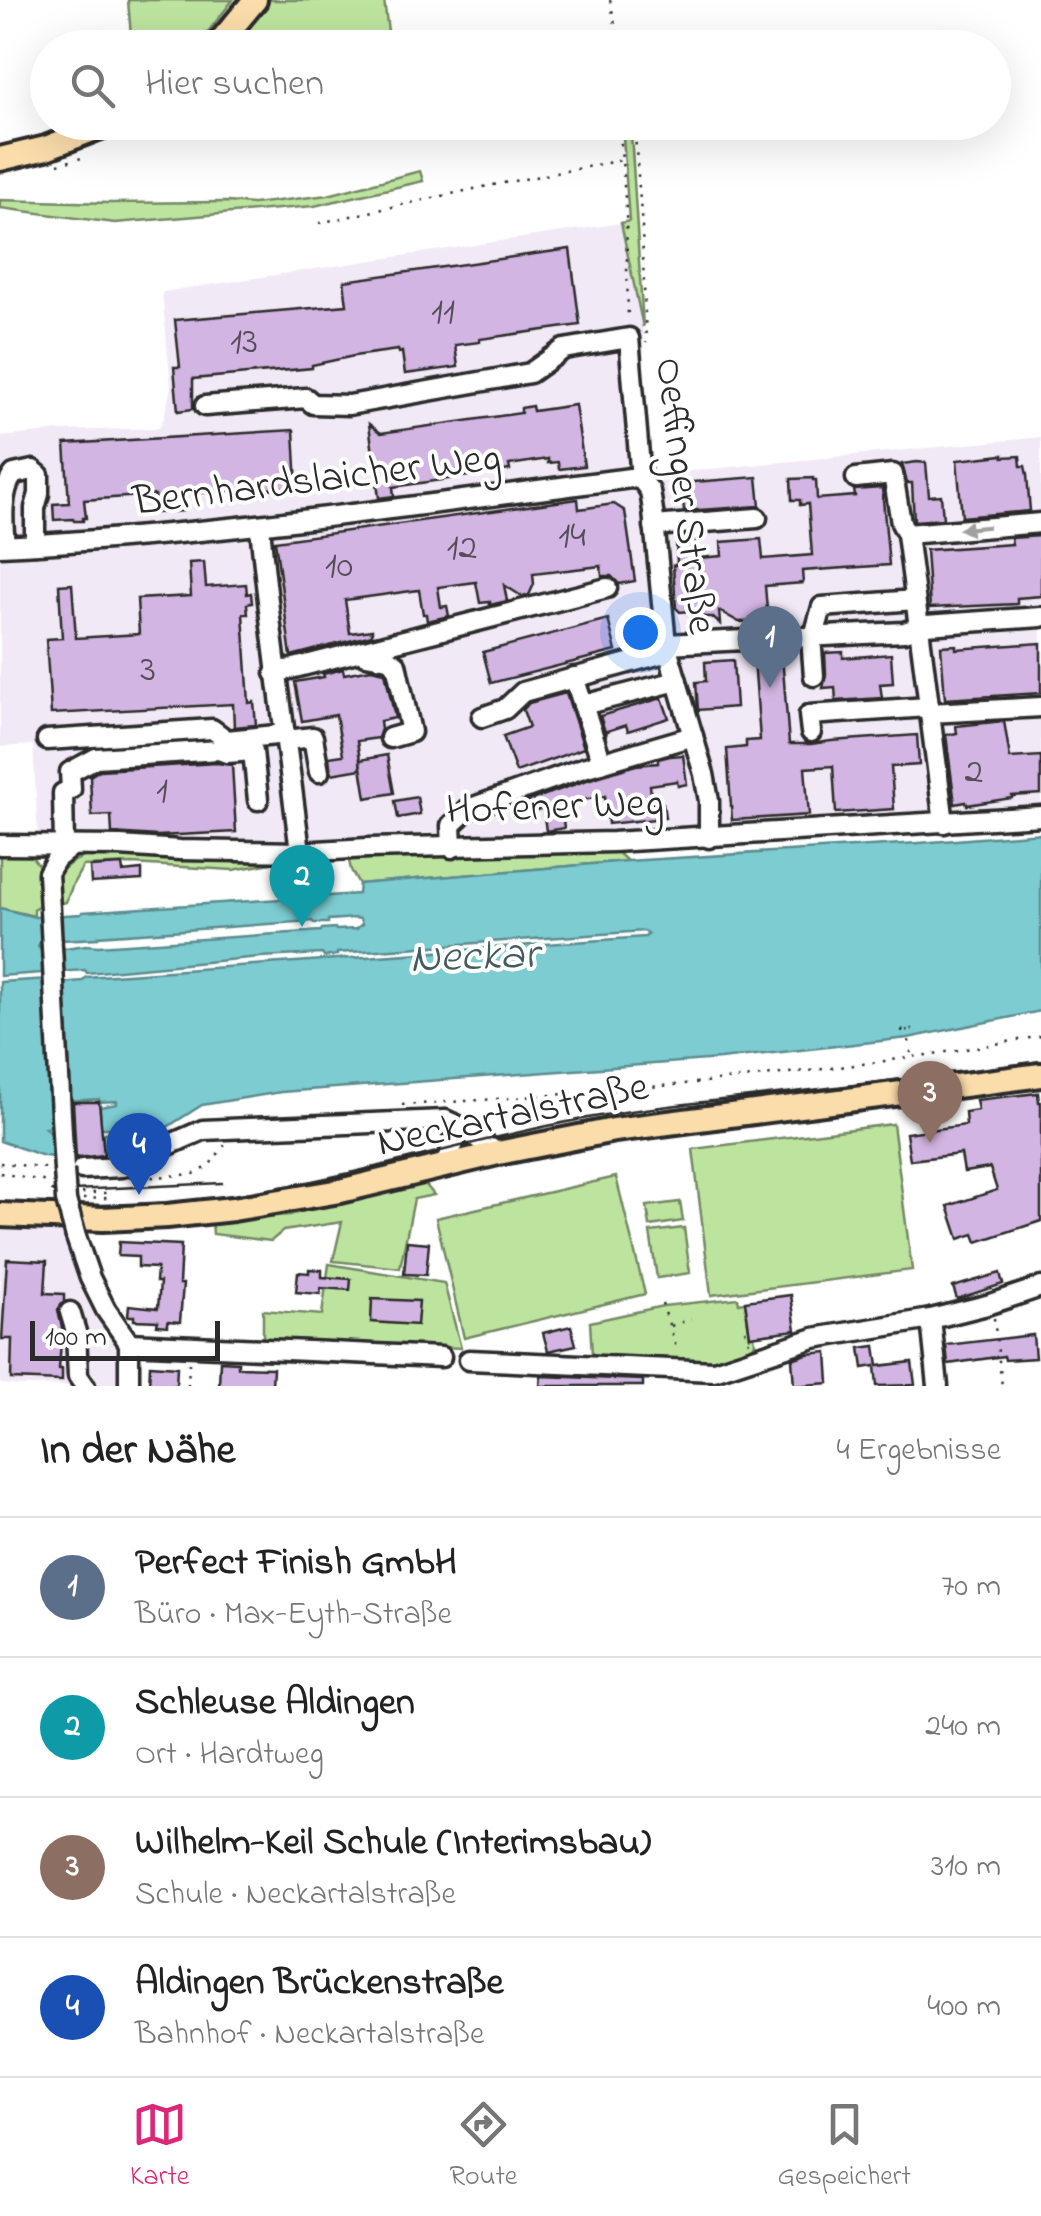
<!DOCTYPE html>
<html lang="de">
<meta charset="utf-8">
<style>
:root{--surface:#fff;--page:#f2f2f2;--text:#222;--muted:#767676;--line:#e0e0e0;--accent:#db2777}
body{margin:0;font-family:"Indie Flower",sans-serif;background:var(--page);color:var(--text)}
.scale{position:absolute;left:30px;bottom:25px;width:190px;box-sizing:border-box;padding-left:10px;border:5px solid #2b2b2b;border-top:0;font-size:28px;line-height:35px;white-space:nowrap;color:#2b2b2b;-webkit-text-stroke:8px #fff;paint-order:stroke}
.you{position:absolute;left:640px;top:632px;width:35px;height:35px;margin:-25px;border:8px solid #fff;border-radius:50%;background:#1a73e8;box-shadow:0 0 0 15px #1a73e833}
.badge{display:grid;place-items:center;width:65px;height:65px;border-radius:50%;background:var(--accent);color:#fff;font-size:32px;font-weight:700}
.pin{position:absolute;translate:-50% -82px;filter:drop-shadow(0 2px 5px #0008)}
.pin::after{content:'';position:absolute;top:52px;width:35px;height:30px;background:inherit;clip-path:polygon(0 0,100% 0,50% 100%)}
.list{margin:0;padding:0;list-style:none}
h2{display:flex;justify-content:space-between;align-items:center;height:130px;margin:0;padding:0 40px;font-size:42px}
h2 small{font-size:32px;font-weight:400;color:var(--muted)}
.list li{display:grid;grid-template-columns:65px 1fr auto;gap:30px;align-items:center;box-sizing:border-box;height:140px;padding:0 40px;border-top:2px solid var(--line)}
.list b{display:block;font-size:38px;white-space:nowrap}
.list p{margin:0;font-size:32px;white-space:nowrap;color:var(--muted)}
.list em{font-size:32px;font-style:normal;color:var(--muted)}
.icon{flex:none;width:55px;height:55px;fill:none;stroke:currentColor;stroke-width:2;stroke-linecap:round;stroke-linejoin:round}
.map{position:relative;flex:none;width:1041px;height:1386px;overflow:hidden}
.search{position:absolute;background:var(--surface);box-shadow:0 10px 40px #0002;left:30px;right:30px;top:30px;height:110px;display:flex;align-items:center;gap:25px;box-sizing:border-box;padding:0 35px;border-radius:55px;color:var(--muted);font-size:38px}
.sheet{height:690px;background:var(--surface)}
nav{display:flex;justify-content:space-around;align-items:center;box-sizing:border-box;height:140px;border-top:2px solid var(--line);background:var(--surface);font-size:28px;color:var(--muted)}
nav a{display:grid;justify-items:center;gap:5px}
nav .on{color:var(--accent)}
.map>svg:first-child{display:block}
.built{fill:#f2e9f6}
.green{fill:#bde49f;stroke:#748865;stroke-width:2.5}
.water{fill:#7bccd1;stroke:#5b8c8f;stroke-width:2.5;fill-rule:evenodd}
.building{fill:#d2b5e2;stroke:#2b2b2b;stroke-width:2.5}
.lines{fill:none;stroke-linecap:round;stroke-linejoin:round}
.minor-casing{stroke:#2b2b2b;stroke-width:25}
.major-casing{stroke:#2b2b2b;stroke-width:30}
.path{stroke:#2b2b2b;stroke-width:2.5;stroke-dasharray:2.5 8;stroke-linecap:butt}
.minor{stroke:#fff;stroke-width:18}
.major{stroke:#fbddab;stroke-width:22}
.tram{stroke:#2b2b2b;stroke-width:2.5}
.minor-bridge-casing{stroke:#2b2b2b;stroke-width:25;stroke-linecap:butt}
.minor-bridge{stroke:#fff;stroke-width:18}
.oneway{fill:#a0a0a0}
.labels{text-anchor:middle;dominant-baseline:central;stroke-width:8;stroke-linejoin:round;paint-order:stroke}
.number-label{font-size:38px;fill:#554e59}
.street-label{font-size:42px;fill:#2b2b2b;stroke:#fff}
.water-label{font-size:45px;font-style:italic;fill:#435b5d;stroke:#fff}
</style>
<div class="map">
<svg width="1041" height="1386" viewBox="0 0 1041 1386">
<rect width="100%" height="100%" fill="#fff"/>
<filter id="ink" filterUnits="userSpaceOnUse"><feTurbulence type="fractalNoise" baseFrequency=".01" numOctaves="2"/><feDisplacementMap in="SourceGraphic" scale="20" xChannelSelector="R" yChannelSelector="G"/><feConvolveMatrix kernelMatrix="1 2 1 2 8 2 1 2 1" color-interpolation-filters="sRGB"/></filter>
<g filter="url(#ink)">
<g class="built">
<polygon points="621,223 643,327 647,475 1041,437 1041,810 511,840 38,838 33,745 0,747 0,437 59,431 159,428 164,418 171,387 162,292"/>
<polygon points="0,1226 61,1231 114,1343 118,1364 117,1386 23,1386 0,1384"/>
</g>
<g class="green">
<polygon points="128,0 233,0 196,47 132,48"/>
<polygon points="263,0 384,0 390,47 370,47 368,37 320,47 226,48"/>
<polygon points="622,123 630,123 631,132 643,327 621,223 629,221"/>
<polygon points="420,171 423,181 314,206 115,223 0,208 0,200 109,203 227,202 253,204 328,195"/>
<polygon points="614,849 627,861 359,884 351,870 348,856"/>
<polygon points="0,853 29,853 40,867 43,904 34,908 34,916 0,908"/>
<path d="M83 857H283V861L233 870 132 864 83 866 73 884 66 902 56 905C55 878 56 868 83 857Z"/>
<polygon points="893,1124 912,1270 711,1295 693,1149"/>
<polygon points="616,1177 645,1294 464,1338 436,1218"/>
<polygon points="421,1179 434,1195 414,1199 400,1268 333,1261 342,1222 283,1231 271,1241 213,1234 212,1221 290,1215"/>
<polygon points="680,1202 683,1221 650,1226 647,1206"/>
<polygon points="684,1228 690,1273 657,1278 650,1232"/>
<polygon points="329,1264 444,1283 461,1348 263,1338 263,1310 322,1315"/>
<polygon points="738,1298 739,1303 745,1302 750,1336 754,1336 755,1342 753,1347 713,1360 592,1355 590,1322 663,1306"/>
</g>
<path class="water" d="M1041 833V1011L908 1038 720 1059 281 1092 202 1105 128 1152 104 1153 102 1134 108 1132 110 1128H101L100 1107 117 1104V1101L99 1102V1099L68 1101 49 1106 62 1108 63 1125 45 1128 53 1134 65 1158 44 1156 0 1141V982L50 979 61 983 82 981 86 977 645 937 648 934 644 931 337 953V955L324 957 322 954 260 957 87 973 85 970 0 976V908L35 917 81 914 82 912 358 894 359 884 627 861 919 843ZM356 918 360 919 362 924 356 929 336 930 335 928 322 929 321 931 98 946 86 945 44 951 38 946 41 941 98 938V936L312 921 314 923H328V920Z"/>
<g class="building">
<polygon points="570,249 580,325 480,339 480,342 455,345 458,367 405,374 402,352 399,353 398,350 354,356 312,365 312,368 193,379 193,409 178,411 174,367 180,367 175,320 347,305 344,281"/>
<polygon points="575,405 584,466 559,469 558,462 548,463 548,459 509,465 510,470 393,487 394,496 379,498 369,424 381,433 521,413 521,408 532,406 533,411"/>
<polygon points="294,430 297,487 182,494 183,511 156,513 155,495 84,500 86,518 83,518 83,521 74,521 73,519 54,520 53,504 69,503 65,444"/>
<polygon points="1003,455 1003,457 1020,456 1021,466 1025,466 1027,475 1030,511 962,517 957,460"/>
<polygon points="917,462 926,463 929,496 941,495 943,519 914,521 912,483 907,483 902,464"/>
<polygon points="757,477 760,506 684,511 681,483"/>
<polygon points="813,478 813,480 816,480 817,499 855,496 854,490 882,488 889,565 802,571 803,583 765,586 768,621 739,622 719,611 720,624 712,617 704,617 689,611 680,612 676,608 673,565 677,565 676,537 695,535 699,558 722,556 721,542 761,539 763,559 812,555 808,504 800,505 800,500 792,500 791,479"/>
<polygon points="578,499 579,509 614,504 625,511 635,581 619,584 611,576 602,576 601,566 533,574 534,584 529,595 523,597 504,585 507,601 490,605 490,602 480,603 476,582 438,587 441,607 447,606 449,616 427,621 426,614 423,614 419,590 345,600 350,633 372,630 372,635 291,656 275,541"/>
<polygon points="1041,536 1041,596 1017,598 1017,604 930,608 926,550 1012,544 1011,538"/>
<polygon points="204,562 206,587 246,584 247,594 251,593 252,603 247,604 248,614 243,614 249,703 254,702 256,725 234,727 233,704 51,714 46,639 62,638 59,585 72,584 76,638 139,634 137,599 191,596 189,563"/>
<polygon points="608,619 616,651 491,683 483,652"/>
<polygon points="1041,643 1041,693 945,699 941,646 956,645 956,649"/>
<polygon points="843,652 843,658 891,654 893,683 880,684 882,698 836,701 835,687 823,688 826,675 825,653"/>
<polygon points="782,656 789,744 811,744 831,741 917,735 919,765 891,767 894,809 836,813 833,766 805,768 809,815 732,820 727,749 746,747 746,741 760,740 754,658"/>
<polygon points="733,660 736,707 698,710 696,682 706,681 705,662"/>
<polygon points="343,669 344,674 371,669 385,672 395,718 380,721 381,729 378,738 357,741 360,760 387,755 394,793 366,798 360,761 361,769 331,774 329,757 343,755 336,715 302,721 295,682 324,677 323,674"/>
<polygon points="566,693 584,748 516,772 503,736 529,727 523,710 529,703"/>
<polygon points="662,698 669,718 628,731 626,725 607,731 606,735 600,716"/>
<polygon points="1004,721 1010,758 1041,756 1041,794 1012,796 1012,798 967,805 966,802 955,804 946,735 957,733 956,726"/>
<polygon points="683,755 687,784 678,786 677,781 650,785 652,804 663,803 665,818 608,824 605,796 561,804 564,828 546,831 543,809 515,814 514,806 587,780 636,765 658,763 658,759 670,756"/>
<polygon points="217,763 232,765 236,832 158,836 112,833 111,815 92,816 90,776 100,770"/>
<polygon points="417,797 420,814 398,818 395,801"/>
<polygon points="122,865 123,872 142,870 142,880 91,883 90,867"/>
<polygon points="1038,1093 1039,1102 1041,1102 1041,1221 977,1242 974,1234 959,1239 948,1206 997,1190 990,1168 964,1172 961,1154 910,1160 906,1133 966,1125 965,1112 978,1110 976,1100"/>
<polygon points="73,1102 99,1102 104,1155 76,1158"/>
<polygon points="407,1241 429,1243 426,1275 404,1274"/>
<polygon points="119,1242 181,1245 179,1284 183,1284 180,1322 168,1321 168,1326 157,1325 158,1321 134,1320 134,1316 128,1316 129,1305 158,1308 160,1282 156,1282 157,1268 138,1267 138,1257 118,1256"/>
<polygon points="7,1259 47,1261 45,1293 64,1294 64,1302 58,1310 62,1328 59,1369 62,1369 62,1381 11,1379 12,1339 2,1339"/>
<polygon points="309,1269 322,1270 322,1277 351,1279 350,1290 321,1288 320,1294 296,1292 298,1272 309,1273"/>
<polygon points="1000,1273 1003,1284 957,1299 953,1287"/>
<polygon points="791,1295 796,1330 750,1336 745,1301"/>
<polygon points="372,1299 419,1301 417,1325 371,1322"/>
<polygon points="571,1326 576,1345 548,1351 543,1333"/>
<polygon points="1033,1335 1035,1358 1005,1360 1004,1356 948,1364 946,1345"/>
<polygon points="875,1346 878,1366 912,1362 915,1385 877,1386 875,1366 863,1368 860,1348"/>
<polygon points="827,1352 829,1383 794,1386 792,1359 807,1354"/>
<polygon points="220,1361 238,1362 238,1367 273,1368 272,1386 219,1386"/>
<polygon points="150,1365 177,1367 176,1386 149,1386"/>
<polygon points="541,1376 643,1380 643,1386 540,1386"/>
</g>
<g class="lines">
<g class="minor-casing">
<g id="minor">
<polyline points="205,406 306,398 313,404 349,405 530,373 564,349 629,338 641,479 650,491 653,511 666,644 704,774 709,801 709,838"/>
<polyline points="856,478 893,474 901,523 907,534 944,823"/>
<path d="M260 526C270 635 287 743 300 852"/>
<polyline points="654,526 757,518"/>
<polyline points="907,534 1041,523"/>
<path d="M5 545C3 524 0 491 14 474L33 470 39 475V494L35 508V544"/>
<path d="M0 546C211 536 420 505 630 478L641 479"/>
<polyline points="814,636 822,607 915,600"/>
<polyline points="811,637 814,676"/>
<polyline points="666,644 904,632 926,625 1041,617"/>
<polyline points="365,651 366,655 388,659 396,664 411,732 390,738"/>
<polyline points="275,673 607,588"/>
<polyline points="574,677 602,763"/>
<polyline points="583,705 677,681"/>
<polyline points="929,713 1041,707"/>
<polyline points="482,717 505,709 523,692 668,652"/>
<polyline points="811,732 809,715 928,707"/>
<polyline points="47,740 212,729 227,740 286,734"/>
<polyline points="286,740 313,737 319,772"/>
<polyline points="0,845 120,846 180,850 300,852 368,848 613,842 1041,816"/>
<polyline points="64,846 63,793 71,789 70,772 96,758 219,750 227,753 253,751 258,800"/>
<polyline points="452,848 451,825 468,809 583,768 693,736"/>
<polyline points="443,1168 456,1139 454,1132 445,1120"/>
<polyline points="82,1169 122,1167 137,1163 162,1148 203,1130 445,1120 461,1127 498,1153"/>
<polyline points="64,1170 48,873 56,859 72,846"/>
<polyline points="76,1237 90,1278 106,1310 129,1343 129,1386"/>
<polyline points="70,1312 76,1332 78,1376 85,1386"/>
<polyline points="931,1319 938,1386"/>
<polyline points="129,1343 441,1357"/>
<polyline points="469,1360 714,1371 814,1338 931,1319 987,1305 1041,1287"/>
</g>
</g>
<g class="major-casing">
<g id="major">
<polyline points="215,48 255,0"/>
<polyline points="0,159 46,148 113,122"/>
<polyline points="0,1215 103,1219 167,1216 233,1209 340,1191 498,1153 614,1130 1041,1075"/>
</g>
</g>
<g class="path">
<polyline points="610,0 620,48"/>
<polyline points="619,122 626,211 628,321"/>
<polyline points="634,122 642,228 646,343"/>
<polyline points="58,164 86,157"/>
<polyline points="319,223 488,186 622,160"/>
<polyline points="907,1030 912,1058"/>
<polyline points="901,1031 913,1029"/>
<path d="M402 1105C616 1092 829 1075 1041 1036"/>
<polyline points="0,1163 47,1168"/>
<polyline points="0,1173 48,1182"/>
<polyline points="141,1178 194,1174 208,1167 225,1145"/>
<polyline points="82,1193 108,1193"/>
<polyline points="83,1199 108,1198"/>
<polyline points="662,1303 675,1343 675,1353"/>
<polyline points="994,1318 1002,1386"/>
<polyline points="671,1326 691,1319"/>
<polyline points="745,1330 749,1342"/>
<polyline points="188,1386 189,1363"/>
</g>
<use href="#minor" class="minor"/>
<use href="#major" class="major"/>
<g class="tram">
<polyline points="52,1191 222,1183"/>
<path d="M0 1202C78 1207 157 1207 234 1195 359 1177 480 1136 605 1115 664 1105 725 1100 785 1093 871 1083 956 1073 1041 1061"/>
</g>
<g class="minor-bridge-casing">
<polyline id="minor-bridge" points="64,1170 66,1200 76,1237"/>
</g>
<use href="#minor-bridge" class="minor-bridge"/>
</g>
<defs><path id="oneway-solid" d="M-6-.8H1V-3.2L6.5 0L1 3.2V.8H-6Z" transform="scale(2.5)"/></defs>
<use class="oneway" href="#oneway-solid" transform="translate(974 528) rotate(175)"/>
</g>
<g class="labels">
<g class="number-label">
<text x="443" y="313">11</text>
<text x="244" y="343">13</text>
<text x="572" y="537">14</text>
<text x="462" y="549">12</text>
<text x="339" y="567">10</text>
<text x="148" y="671">3</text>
<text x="974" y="773">2</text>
<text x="162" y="792">1</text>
</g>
<g class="street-label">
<text transform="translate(317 481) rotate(-7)">Bernhardslaicher Weg</text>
<text transform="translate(684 496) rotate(83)">Oeffinger Straße</text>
<text transform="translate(555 808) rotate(-2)">Hofener Weg</text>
<text transform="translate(513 1116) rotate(-12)">Neckartalstraße</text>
</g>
<g class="water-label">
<text transform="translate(474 958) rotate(-2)">Neckar</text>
</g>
</g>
</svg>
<div class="scale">100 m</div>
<div class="you"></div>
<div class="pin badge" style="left:770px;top:688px;background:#5c6f8a">1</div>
<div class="pin badge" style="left:302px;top:927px;background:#0f9aa8">2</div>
<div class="pin badge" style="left:930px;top:1143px;background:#8d6e63">3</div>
<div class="pin badge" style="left:139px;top:1195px;background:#1a4fb4">4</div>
<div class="search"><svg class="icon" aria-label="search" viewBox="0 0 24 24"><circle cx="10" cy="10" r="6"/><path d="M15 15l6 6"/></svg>Hier suchen</div>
</div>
<section class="sheet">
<h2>In der Nähe<small>4 Ergebnisse</small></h2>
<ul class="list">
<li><span class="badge" style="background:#5c6f8a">1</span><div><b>Perfect Finish GmbH</b><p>Büro · Max-Eyth-Straße</p></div><em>70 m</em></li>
<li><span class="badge" style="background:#0f9aa8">2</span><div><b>Schleuse Aldingen</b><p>Ort · Hardtweg</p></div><em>240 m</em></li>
<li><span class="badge" style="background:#8d6e63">3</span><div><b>Wilhelm-Keil Schule (Interimsbau)</b><p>Schule · Neckartalstraße</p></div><em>310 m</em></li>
<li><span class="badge" style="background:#1a4fb4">4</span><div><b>Aldingen Brückenstraße</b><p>Bahnhof · Neckartalstraße</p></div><em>400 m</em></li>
</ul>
</section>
<nav>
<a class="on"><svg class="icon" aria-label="map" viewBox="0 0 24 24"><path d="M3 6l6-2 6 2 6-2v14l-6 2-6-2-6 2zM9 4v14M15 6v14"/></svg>Karte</a>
<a><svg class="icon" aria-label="directions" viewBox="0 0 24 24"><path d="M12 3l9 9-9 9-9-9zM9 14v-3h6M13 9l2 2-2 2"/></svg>Route</a>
<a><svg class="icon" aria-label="saved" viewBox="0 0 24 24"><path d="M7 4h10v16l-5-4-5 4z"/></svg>Gespeichert</a>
</nav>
